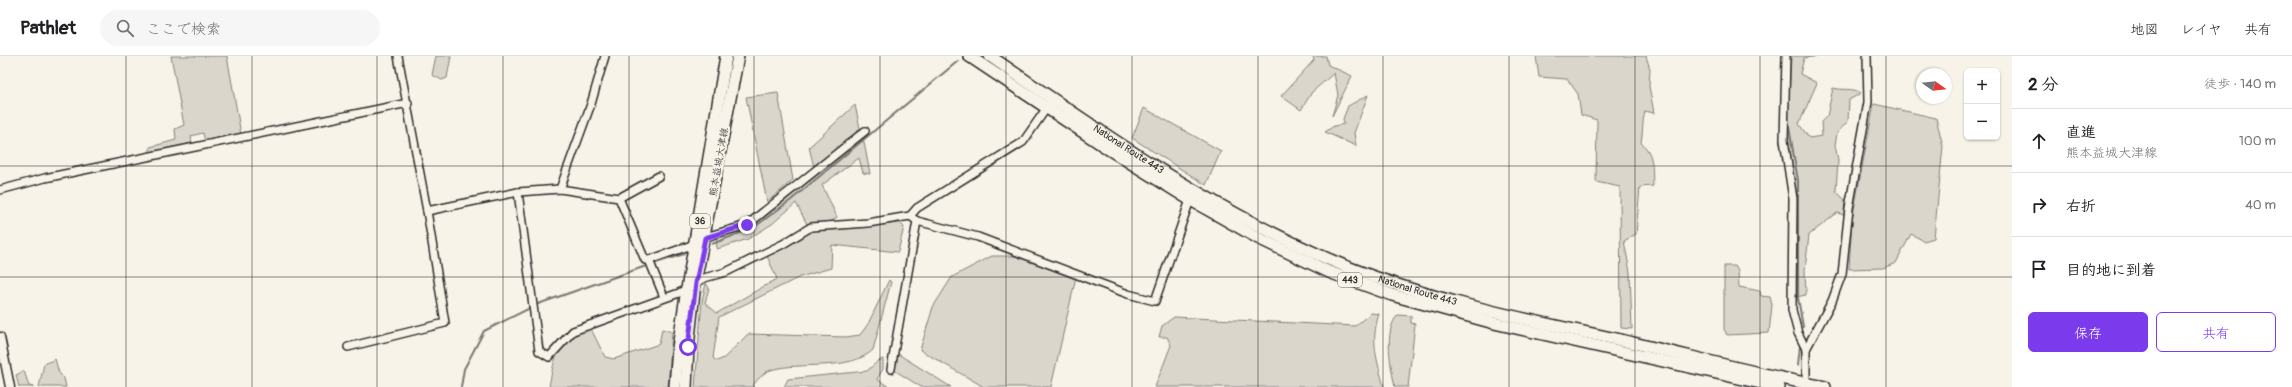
<!DOCTYPE html>
<html lang="ja">
<meta charset="utf-8">
<style>
:root{--surface:#fff;--page:#f6f6f6;--text:#202124;--muted:#757577;--line:#e0e0e0;--accent:#7c3aed}
body{margin:0;font-family:Pangolin,"Klee One",sans-serif;background:var(--page);color:var(--text)}
.controls{position:absolute;right:12px;top:12px;display:grid;overflow:hidden;border-radius:6px;box-shadow:0 1px 3px #0004}
.controls button{width:36px;height:36px;display:grid;place-items:center;padding:0;border:0;border-bottom:1px solid var(--line);background:var(--surface);color:var(--text);font:20px sans-serif}
.compass{position:absolute;left:1916px;top:12px;width:36px;height:36px;border-radius:50%;background:var(--surface);box-shadow:0 1px 3px #0004;rotate:105deg}
.stop{position:absolute;width:12px;height:12px;margin:-9px;border:3px solid #7c3aed;border-radius:50%;background:#fff}
.stop.end{background:#7c3aed;border-color:#fff;box-shadow:0 1px 4px #0008}
.list{margin:0;padding:0;list-style:none}
h2{display:flex;justify-content:space-between;align-items:center;height:52px;margin:0;padding:0 16px;font-size:17px}
h2 small{font-size:13px;font-weight:400;color:var(--muted)}
.list li{display:grid;grid-template-columns:26px 1fr auto;gap:12px;align-items:center;box-sizing:border-box;height:64px;padding:0 16px;border-top:1px solid var(--line)}
.list b{display:block;font-size:15px;white-space:nowrap}
.list p{margin:0;font-size:13px;white-space:nowrap;color:var(--muted)}
.list em{font-size:13px;font-style:normal;color:var(--muted)}
.actions{display:flex;gap:8px;padding:12px 16px}
.actions a{flex:1;padding:9px 0;border:1px solid var(--accent);border-radius:6px;text-align:center;font-size:14px;color:var(--accent)}
.actions .main{background:var(--accent);color:#fff}
.icon{flex:none;width:22px;height:22px;fill:none;stroke:currentColor;stroke-width:2;stroke-linecap:round;stroke-linejoin:round}
.map{position:relative;flex:none;width:2012px;height:331px;overflow:hidden}
header{display:flex;align-items:center;gap:24px;box-sizing:border-box;height:56px;padding:0 20px;background:var(--surface);border-bottom:1px solid var(--line)}
header strong{font-size:19px}
nav{display:flex;gap:22px;margin-inline-start:auto;font-size:14px}
.search{width:280px;height:36px;background:var(--page);display:flex;align-items:center;gap:10px;box-sizing:border-box;padding:0 14px;border-radius:22px;color:var(--muted);font-size:15px}
main{display:flex}
aside{flex:1;background:var(--surface)}
.map>svg:first-child{display:block}
.green{fill:#dad6cc;stroke:#82807c}
.lines{fill:none;stroke-linecap:round;stroke-linejoin:round}
.stream{stroke:#7a7874;stroke-width:2}
.minor-casing{stroke:#2b2b2b;stroke-width:10}
.tertiary-casing{stroke:#2b2b2b;stroke-width:11}
.primary-casing{stroke:#2b2b2b;stroke-width:14}
.trunk-casing{stroke:#2b2b2b;stroke-width:14}
.minor{stroke:#f7f3e8;stroke-width:7}
.tertiary{stroke:#f7f3e8;stroke-width:8}
.primary{stroke:#f7f3e8;stroke-width:11}
.trunk{stroke:#f7f3e8;stroke-width:11}
.route{stroke:#7c3aed;stroke-width:5}
.grid{fill:none;stroke:#2b2b2b;stroke-width:1;stroke-opacity:0.55}
.labels{text-anchor:middle;dominant-baseline:central;stroke-width:4;stroke-linejoin:round;paint-order:stroke}
.shield{fill:#f7f3e8;stroke:#686764;stroke-width:1}
.shield-label{font-size:9px;font-weight:bold;fill:#2b2b2b}
.street-label{font-size:10px;fill:#2b2b2b;stroke:#f7f3e8}
</style>
<header>
<strong>Pathlet</strong>
<div class="search"><svg class="icon" aria-label="search" viewBox="0 0 24 24"><circle cx="10" cy="10" r="6"/><path d="M15 15l6 6"/></svg>ここで検索</div>
<nav><a>地図</a><a>レイヤ</a><a>共有</a></nav>
</header>
<main>
<div class="map">
<svg width="2012" height="331" viewBox="0 0 2012 331">
<rect width="100%" height="100%" fill="#f7f3e8"/>
<filter id="ink" filterUnits="userSpaceOnUse"><feTurbulence type="fractalNoise" baseFrequency=".025" numOctaves="2"/><feDisplacementMap in="SourceGraphic" scale="8" xChannelSelector="R" yChannelSelector="G"/><feConvolveMatrix kernelMatrix="1 2 1 2 8 2 1 2 1" color-interpolation-filters="sRGB"/></filter>
<g filter="url(#ink)">
<g class="green">
<polygon points="171,0 227,0 241,78 205,86 203,77 191,80 192,87 150,96 150,91 176,84 175,73 184,69"/>
<polygon points="436,0 451,0 447,22 442,24 432,19"/>
<polygon points="1313,0 1326,0 1328,9 1352,20 1332,60 1338,39 1334,17 1312,36 1301,54 1281,40 1314,4"/>
<path d="M1536 0H1646L1650 13 1649 30 1654 57 1645 55C1642 66 1643 76 1641 87 1655 98 1652 114 1653 130L1640 131 1636 178 1624 185 1630 216 1632 273 1621 272 1620 131 1596 126 1597 64 1581 59 1578 38 1567 23 1539 21Z"/>
<path d="M1791 0H1820L1804 2 1800 18 1817 27 1799 68 1809 82 1822 80 1821 66 1827 60 1833 32C1844 35 1851 31 1861 37L1849 44 1848 65 1837 77 1835 89 1838 104 1836 135 1845 144 1844 159 1837 157 1809 179 1805 214 1806 239 1796 241V137L1787 83Z"/>
<polygon points="778,37 793,124 767,146 746,41"/>
<polygon points="1368,39 1354,77 1356,90 1325,76 1334,70 1344,68 1343,63 1348,50"/>
<polygon points="1874,48 1936,62 1943,90 1934,182 1924,185 1911,178 1896,207 1883,212 1849,213 1852,164"/>
<polygon points="855,49 860,72 856,78 814,111 809,91"/>
<polygon points="1144,52 1221,95 1206,129 1132,82"/>
<path d="M863 81 870 118 863 117 859 102 822 129 837 161 831 166 833 173 900 167 904 171 898 196 832 189 831 212 800 221 719 261 713 302 717 305 724 302 748 278 846 281 860 279 868 268 889 224 891 226 873 294C849 316 800 305 771 314 764 316 758 323 754 328L753 331H695L702 245 706 227 709 232 705 247 717 257 777 223 767 200 811 176 796 147 772 168 748 183 717 193 716 181 750 171Z"/>
<polygon points="992,200 1016,200 1076,221 1051,331 984,331 920,294 933,251 952,221"/>
<polygon points="1724,210 1735,210 1738,215 1739,231 1760,235 1761,240 1770,241 1772,249 1769,277 1727,279 1724,273"/>
<path d="M1371 257 1379 258C1370 285 1377 304 1384 331H1155L1171 289 1167 281H1159L1162 270 1174 261 1355 270Z"/>
<path d="M1398 259 1411 260V267L1415 268 1408 331H1395C1391 312 1383 274 1398 259Z"/>
<path d="M590 271 605 301 614 303 659 288 662 273 672 276 668 331H549C555 298 557 285 590 271Z"/>
<polygon points="898,298 951,331 921,331 894,314"/>
<polygon points="55,303 59,317 64,322 66,331 39,331 44,308"/>
<polygon points="883,303 883,313 877,323 889,331 784,331 788,323 867,315 878,305"/>
<polygon points="24,315 29,330 34,331 19,331 16,319"/>
</g>
<g class="lines">
<g class="stream">
<polyline points="1788,65 1798,125 1798,242 1803,271"/>
<polyline points="712,188 753,172 791,144 958,5"/>
<polyline points="653,208 684,198"/>
<polyline points="1798,309 1800,290"/>
<polyline points="461,331 464,313 484,275 538,248 649,209"/>
</g>
<g class="minor-casing">
<g id="minor">
<polyline points="1786,0 1784,84 1793,143 1792,254 1798,277 1806,293"/>
<polyline points="560,133 591,48 605,0"/>
<polyline points="0,134 45,122 408,47"/>
<polyline points="518,136 539,295 549,301 573,275 679,237 704,222 726,216 783,188 811,171 868,167 910,160 917,152 1023,86 1048,50"/>
<polyline points="619,142 659,120"/>
<polyline points="427,155 518,136 560,133 619,142 645,204 649,204 664,241"/>
<polyline points="910,160 917,165 978,181 1128,238 1155,245 1191,141"/>
<polyline points="649,204 689,190 712,179 747,169 865,75"/>
<polyline points="348,291 445,267 427,155 398,0"/>
<polyline points="891,313 917,165"/>
<polyline points="1806,327 1806,293 1832,245 1842,218 1849,152 1868,46 1867,0"/>
</g>
</g>
<g class="tertiary-casing">
<polyline id="tertiary" points="0,281 10,331"/>
</g>
<g class="primary-casing">
<g id="primary">
<polyline points="675,331 678,292 687,233 726,0"/>
<polyline points="686,331 688,291 695,227 738,0"/>
</g>
</g>
<g class="trunk-casing">
<g id="trunk">
<polyline points="969,0 1107,92 1189,143 1258,182 1329,216 1392,239 1494,267 1779,331"/>
<path id="s1" d="M990 0C1100 76 1210 153 1335 206 1429 245 1529 264 1629 286 1694 301 1760 319 1825 331"/>
</g>
</g>
<use href="#minor" class="minor"/>
<use href="#tertiary" class="tertiary"/>
<use href="#primary" class="primary"/>
<use href="#trunk" class="trunk"/>
</g>
</g>
<g class="lines" filter="url(#ink)">
<polyline class="route" points="688,291 696,227 705,182 747,169"/>
</g>
<path class="grid" d="M126 0V331M252 0V331M377 0V331M503 0V331M629 0V331M754 0V331M880 0V331M1006 0V331M1132 0V331M1258 0V331M1383 0V331M1509 0V331M1635 0V331M1760 0V331M1886 0V331M0 110H2012M0 221H2012"/>
<g class="labels">
<g class="shield">
<rect x="690" y="158" width="20" height="14" rx="3"/>
<rect x="1338" y="217" width="24" height="14" rx="3"/>
</g>
<g class="shield-label">
<text x="700" y="165">36</text>
<text x="1350" y="224">443</text>
</g>
<g class="street-label">
<text stroke="none"><textPath href="#s1" startOffset="167">National Route 443</textPath></text>
<text transform="translate(719 106) rotate(-80)">熊本益城大津線</text>
<text stroke="none"><textPath href="#s1" startOffset="490">National Route 443</textPath></text>
</g>
</g>
</svg>
<div class="controls">
<button>+</button>
<button>−</button>
</div>
<svg class="compass" viewBox="-18 -18 36 36"><path d="M0-13l5 13h-10z" fill="#e53935"/><path d="M0 13l5-13h-10z" fill="#757577"/></svg>
<div class="stop" style="left:688px;top:291px"></div>
<div class="stop end" style="left:747px;top:169px"></div>
</div>
<aside>
<h2>2 分<small>徒歩 · 140 m</small></h2>
<ul class="list">
<li><svg class="icon" aria-label="ahead" viewBox="0 0 24 24"><path d="M12 20V5M6 11l6-6 6 6"/></svg><div><b>直進</b><p>熊本益城大津線</p></div><em>100 m</em></li>
<li><svg class="icon" aria-label="right" viewBox="0 0 24 24"><path d="M7 20v-9h11M14 6l5 5-5 5"/></svg><div><b>右折</b></div><em>40 m</em></li>
<li><svg class="icon" aria-label="arrive" viewBox="0 0 24 24"><path d="M6 21V4h12l-3 4 3 4H6"/></svg><div><b>目的地に到着</b></div></li>
</ul>
<div class="actions"><a class="main">保存</a><a>共有</a></div>
</aside>
</main>
